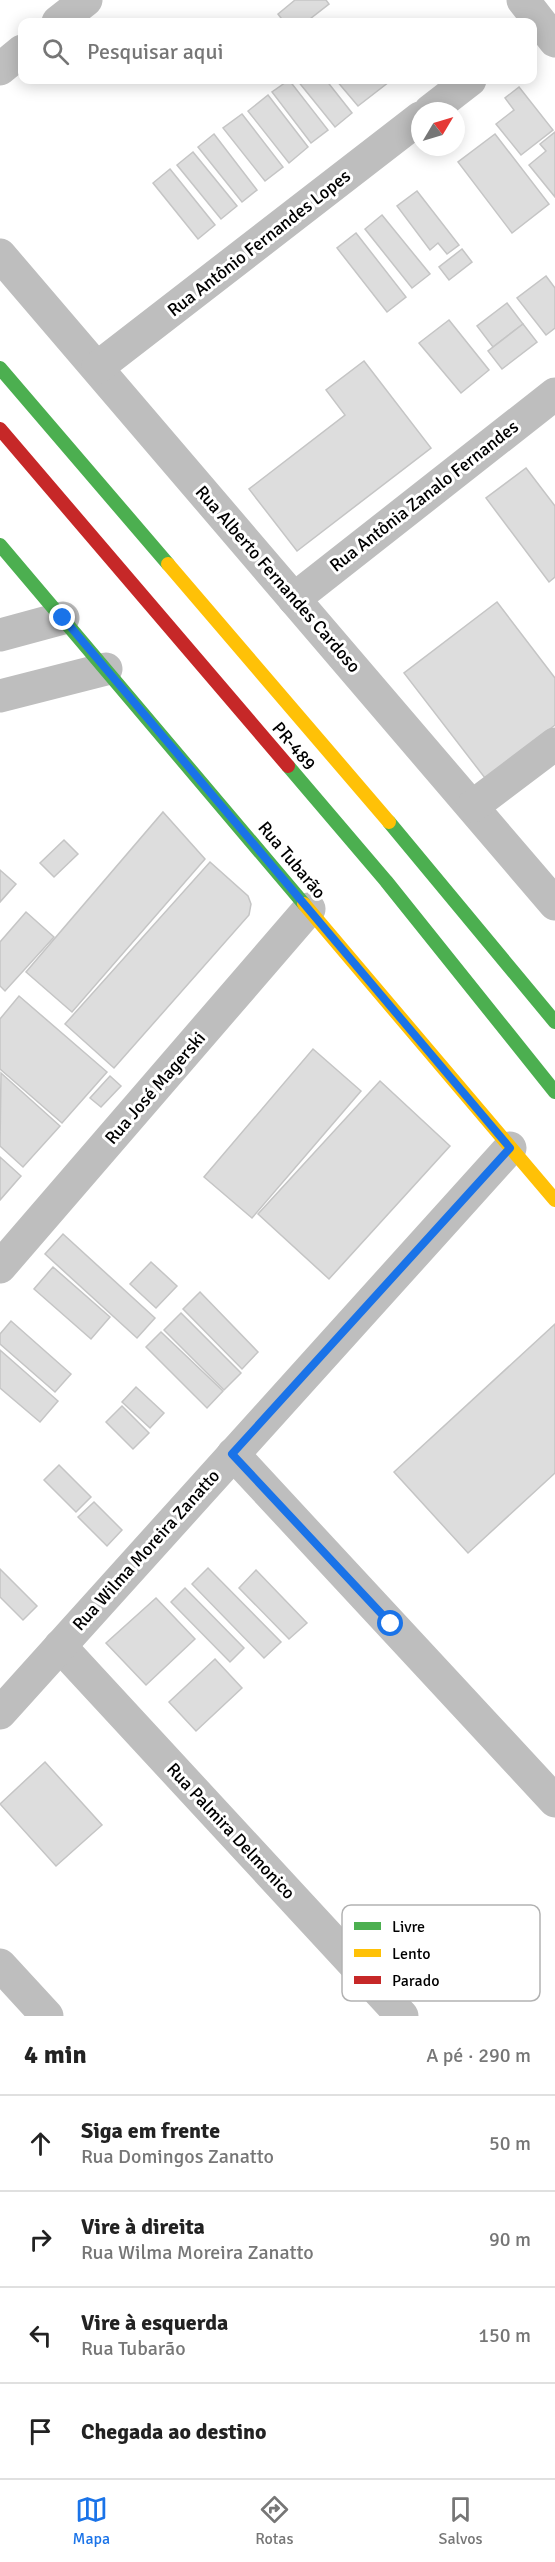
<!DOCTYPE html>
<html lang="pt">
<meta charset="utf-8">
<style>
:root{--surface:#fff;--page:#f2f2f2;--text:#222;--muted:#767676;--line:#e0e0e0;--accent:#1a73e8}
body{margin:0;font-family:Signika,sans-serif;background:var(--page);color:var(--text)}
.compass{position:absolute;left:411px;top:102px;width:54px;height:54px;border-radius:50%;background:var(--surface);box-shadow:0 3px 15px #0003;rotate:52deg}
.stop{position:absolute;width:18px;height:18px;margin:-14px;border:4px solid #1a73e8;border-radius:50%;background:#fff}
.stop.end{background:#1a73e8;border-color:#fff;box-shadow:0 2px 6px #0008}
.list{margin:0;padding:0;list-style:none}
h2{display:flex;justify-content:space-between;align-items:center;height:78px;margin:0;padding:0 24px;font-size:26px}
h2 small{font-size:20px;font-weight:400;color:var(--muted)}
.list li{display:grid;grid-template-columns:39px 1fr auto;gap:18px;align-items:center;box-sizing:border-box;height:96px;padding:0 24px;border-top:2px solid var(--line)}
.list b{display:block;font-size:22px;white-space:nowrap}
.list p{margin:0;font-size:20px;white-space:nowrap;color:var(--muted)}
.list em{font-size:20px;font-style:normal;color:var(--muted)}
.icon{flex:none;width:33px;height:33px;fill:none;stroke:currentColor;stroke-width:2;stroke-linecap:round;stroke-linejoin:round}
.map{position:relative;flex:none;width:555px;height:2016px;overflow:hidden}
.search{position:absolute;background:var(--surface);box-shadow:0 3px 15px #0003;left:18px;right:18px;top:18px;height:66px;display:flex;align-items:center;gap:15px;box-sizing:border-box;padding:0 21px;border-radius:12px;color:var(--muted);font-size:22px}
.sheet{height:462px;background:var(--surface)}
nav{display:flex;justify-content:space-around;align-items:center;box-sizing:border-box;height:84px;border-top:2px solid var(--line);background:var(--surface);font-size:16px;color:var(--muted)}
nav a{display:grid;justify-items:center;gap:3px}
nav .on{color:var(--accent)}
.map>svg:first-child{display:block}
.building{fill:#ddd;stroke:#c5c5c5;stroke-width:1.5}
.lines{fill:none;stroke-linecap:round;stroke-linejoin:round}
.street{stroke:#bebebe;stroke-width:33}
.fast{stroke:#4caf50;stroke-width:14}
.slow{stroke:#ffc107;stroke-width:14}
.jam{stroke:#c62828;stroke-width:14}
.route{stroke:#1a73e8;stroke-width:8}
.labels{text-anchor:middle;dominant-baseline:central;stroke-width:6;stroke-linejoin:round;paint-order:stroke}
.street-label{font-size:18px;fill:#000;stroke:#fff}
.key{fill:#fff;stroke:#b2b2b2;stroke-width:1.5}
.key-label{font-size:16px;fill:#000}
</style>
<div class="map">
<svg width="555" height="2016" viewBox="0 0 555 2016">
<rect width="100%" height="100%" fill="#fff"/>
<g class="building">
<polygon points="295,0 326,0 329,4 306,22 284,22 278,14"/>
<polygon points="289,80 328,130 311,143 272,92"/>
<polygon points="297,80 326,80 352,113 335,127"/>
<polygon points="336,80 387,80 389,82 358,106"/>
<polygon points="519,87 553,130 521,155 496,124 514,110 505,98"/>
<polygon points="268,95 308,147 289,163 248,111"/>
<polygon points="242,114 283,167 265,181 223,128"/>
<polygon points="555,132 555,197 529,165 546,151 540,144"/>
<polygon points="214,134 257,190 242,202 198,147"/>
<polygon points="495,134 549,204 512,233 458,162"/>
<polygon points="193,152 237,206 221,219 177,165"/>
<polygon points="170,169 215,225 198,239 153,183"/>
<polygon points="417,191 459,245 447,254 438,243 430,250 397,206"/>
<polygon points="382,215 430,274 412,288 365,229"/>
<polygon points="356,233 406,297 387,312 337,248"/>
<polygon points="462,249 472,262 449,280 439,267"/>
<polygon points="546,276 555,288 555,328 546,335 517,298"/>
<polygon points="507,303 523,324 493,347 477,326"/>
<polygon points="449,320 489,370 461,393 419,343"/>
<polygon points="523,324 537,342 502,369 488,351"/>
<polygon points="364,361 431,448 297,551 249,489 345,415 326,390"/>
<polygon points="526,468 555,506 555,577 549,582 486,498"/>
<polygon points="497,602 555,678 555,725 485,778 404,673"/>
<polygon points="163,812 205,859 72,1012 26,972"/>
<polygon points="64,840 78,854 54,877 40,863"/>
<polygon points="210,862 248,896 251,904 249,915 114,1068 65,1024"/>
<polygon points="0,870 16,884 0,902"/>
<polygon points="26,912 54,937 5,991 0,986 0,942"/>
<polygon points="19,996 107,1072 62,1123 0,1069 0,1019"/>
<polygon points="313,1049 361,1091 252,1218 204,1177"/>
<polygon points="1,1073 60,1126 23,1167 0,1146"/>
<polygon points="110,1076 121,1086 101,1107 90,1098"/>
<polygon points="380,1081 450,1146 329,1279 258,1214"/>
<polygon points="0,1157 21,1176 0,1200"/>
<polygon points="63,1234 155,1318 137,1338 45,1254"/>
<polygon points="151,1262 177,1286 156,1308 130,1284"/>
<polygon points="53,1267 110,1317 91,1339 34,1289"/>
<polygon points="200,1292 258,1352 242,1369 183,1309"/>
<polygon points="181,1313 241,1373 224,1390 164,1330"/>
<polygon points="11,1321 71,1374 55,1392 0,1344 0,1334"/>
<polygon points="555,1324 555,1473 468,1553 394,1472"/>
<polygon points="161,1332 223,1391 207,1408 146,1347"/>
<polygon points="0,1350 58,1401 40,1422 0,1388"/>
<polygon points="136,1387 164,1413 150,1428 122,1402"/>
<polygon points="122,1406 149,1433 133,1449 106,1422"/>
<polygon points="59,1465 91,1497 76,1512 44,1480"/>
<polygon points="94,1502 122,1530 107,1546 78,1517"/>
<polygon points="208,1568 281,1642 264,1658 192,1584"/>
<polygon points="0,1569 37,1606 23,1620 0,1597"/>
<polygon points="256,1570 307,1623 289,1639 239,1588"/>
<polygon points="185,1588 244,1648 230,1662 171,1602"/>
<polygon points="156,1598 195,1639 146,1685 106,1643"/>
<polygon points="215,1659 242,1688 196,1731 169,1702"/>
<polygon points="45,1762 102,1825 56,1866 0,1804"/>
</g>
<g class="lines">
<g class="street">
<polyline points="523,0 555,41"/>
<polyline points="58,22 86,0"/>
<polyline points="0,69 22,51"/>
<polyline points="430,111 470,80"/>
<polyline points="0,255 555,904"/>
<polyline points="98,367 420,118"/>
<polyline points="294,599 555,394"/>
<polyline points="0,635 63,618"/>
<polyline points="0,696 106,669"/>
<polyline points="473,806 555,744"/>
<polyline points="0,1267 309,909"/>
<polyline points="233,1454 555,1801"/>
<polyline points="60,1646 402,2016"/>
<polyline points="0,1713 510,1148"/>
<polyline points="0,1965 47,2016"/>
</g>
<g class="fast">
<polyline points="0,368 168,564"/>
<polyline points="0,545 304,904"/>
<polyline points="288,766 386,881 555,1092"/>
<polyline points="389,822 555,1022"/>
</g>
<g class="slow">
<polyline points="168,564 389,822"/>
<polyline points="304,904 555,1200"/>
</g>
<polyline class="jam" points="0,429 288,766"/>
</g>
<g class="lines">
<polyline class="route" points="63,618 510,1148 232,1454 391,1624"/>
</g>
<g class="labels">
<g class="street-label">
<text transform="translate(259 243) rotate(-38)">Rua Antônio Fernandes Lopes</text>
<text transform="translate(424 496) rotate(-38)">Rua Antônia Zanalo Fernandes</text>
<text transform="translate(278 579) rotate(49)">Rua Alberto Fernandes Cardoso</text>
<text transform="translate(294 746) rotate(50)">PR-489</text>
<text transform="translate(292 860) rotate(50)">Rua Tubarão</text>
<text transform="translate(155 1088) rotate(-49)">Rua José Magerski</text>
<text transform="translate(146 1550) rotate(-48)">Rua Wilma Moreira Zanatto</text>
<text transform="translate(231 1831) rotate(47)">Rua Palmira Delmonico</text>
</g>
</g>
<rect x="342" y="1905" width="198" height="96" rx="9" class="key"/>
<rect x="354" y="1922" width="27" height="8" fill="#4caf50"/>
<rect x="354" y="1949" width="27" height="8" fill="#ffc107"/>
<rect x="354" y="1976" width="27" height="8" fill="#c62828"/>
<g class="key-label">
<text x="392" y="1932">Livre</text>
<text x="392" y="1959">Lento</text>
<text x="392" y="1986">Parado</text>
</g>
</svg>
<svg class="compass" viewBox="-18 -18 36 36"><path d="M0-13l5 13h-10z" fill="#e53935"/><path d="M0 13l5-13h-10z" fill="#767676"/></svg>
<div class="stop" style="left:391px;top:1624px"></div>
<div class="stop end" style="left:63px;top:618px"></div>
<div class="search"><svg class="icon" aria-label="search" viewBox="0 0 24 24"><circle cx="10" cy="10" r="6"/><path d="M15 15l6 6"/></svg>Pesquisar aqui</div>
</div>
<section class="sheet">
<h2>4 min<small>A pé · 290 m</small></h2>
<ul class="list">
<li><svg class="icon" aria-label="ahead" viewBox="0 0 24 24"><path d="M12 20V5M6 11l6-6 6 6"/></svg><div><b>Siga em frente</b><p>Rua Domingos Zanatto</p></div><em>50 m</em></li>
<li><svg class="icon" aria-label="right" viewBox="0 0 24 24"><path d="M7 20v-9h11M14 6l5 5-5 5"/></svg><div><b>Vire à direita</b><p>Rua Wilma Moreira Zanatto</p></div><em>90 m</em></li>
<li><svg class="icon" aria-label="left" viewBox="0 0 24 24"><path d="M17 20v-9H6M10 6l-5 5 5 5"/></svg><div><b>Vire à esquerda</b><p>Rua Tubarão</p></div><em>150 m</em></li>
<li><svg class="icon" aria-label="arrive" viewBox="0 0 24 24"><path d="M6 21V4h12l-3 4 3 4H6"/></svg><div><b>Chegada ao destino</b></div></li>
</ul>
</section>
<nav>
<a class="on"><svg class="icon" aria-label="map" viewBox="0 0 24 24"><path d="M3 6l6-2 6 2 6-2v14l-6 2-6-2-6 2zM9 4v14M15 6v14"/></svg>Mapa</a>
<a><svg class="icon" aria-label="directions" viewBox="0 0 24 24"><path d="M12 3l9 9-9 9-9-9zM9 14v-3h6M13 9l2 2-2 2"/></svg>Rotas</a>
<a><svg class="icon" aria-label="saved" viewBox="0 0 24 24"><path d="M7 4h10v16l-5-4-5 4z"/></svg>Salvos</a>
</nav>
